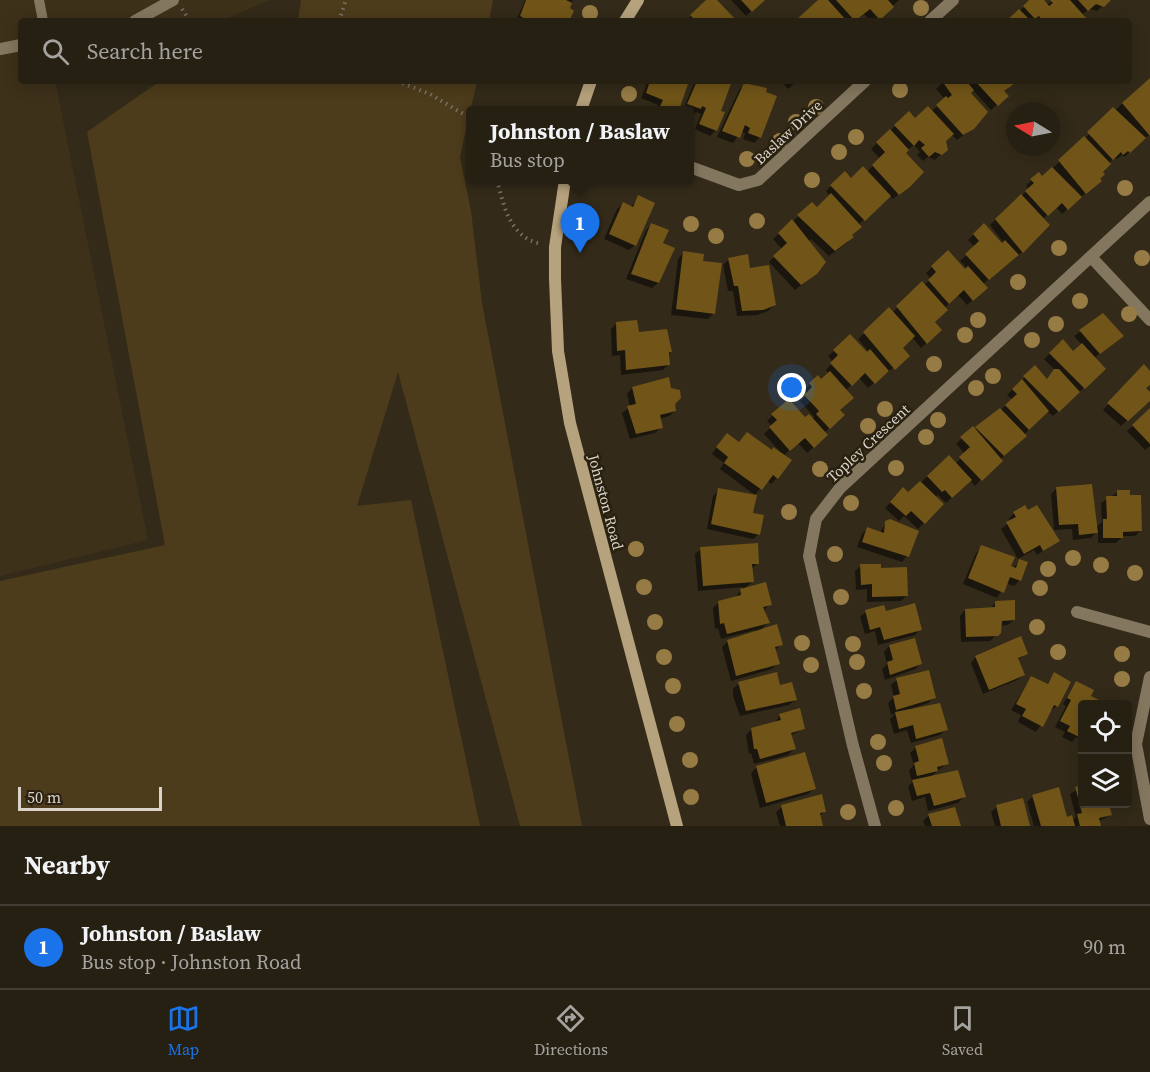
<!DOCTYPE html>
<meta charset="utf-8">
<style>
:root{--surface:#262013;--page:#2e281c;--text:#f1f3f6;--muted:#a4a3a0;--line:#423e33;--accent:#1a73e8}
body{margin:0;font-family:"Source Serif 4",serif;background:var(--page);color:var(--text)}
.controls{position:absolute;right:18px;bottom:18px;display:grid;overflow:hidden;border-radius:6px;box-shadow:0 3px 15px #0003}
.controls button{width:54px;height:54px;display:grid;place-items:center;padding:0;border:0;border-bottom:2px solid var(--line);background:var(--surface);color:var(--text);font:30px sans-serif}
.compass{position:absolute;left:1006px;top:102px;width:54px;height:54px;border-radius:50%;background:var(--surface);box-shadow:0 3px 15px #0003;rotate:280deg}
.scale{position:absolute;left:18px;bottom:15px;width:144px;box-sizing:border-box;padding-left:6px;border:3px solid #d9d3c9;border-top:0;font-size:16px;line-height:21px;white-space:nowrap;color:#d9d3c9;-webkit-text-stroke:4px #29200f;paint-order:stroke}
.you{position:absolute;left:792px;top:388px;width:21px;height:21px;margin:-15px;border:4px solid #fff;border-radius:50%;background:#1a73e8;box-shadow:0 0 0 9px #1a73e833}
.badge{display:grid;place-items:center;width:39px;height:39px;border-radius:50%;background:var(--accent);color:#fff;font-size:20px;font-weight:700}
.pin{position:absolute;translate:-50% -50px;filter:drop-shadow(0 2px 3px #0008)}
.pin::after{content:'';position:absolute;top:32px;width:21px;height:18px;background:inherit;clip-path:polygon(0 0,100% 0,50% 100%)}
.popup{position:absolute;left:466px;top:106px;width:228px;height:78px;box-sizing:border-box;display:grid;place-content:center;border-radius:6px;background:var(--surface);filter:drop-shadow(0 2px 4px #0005);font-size:20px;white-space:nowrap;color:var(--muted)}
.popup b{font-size:22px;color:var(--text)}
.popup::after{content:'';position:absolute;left:50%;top:100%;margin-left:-12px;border:12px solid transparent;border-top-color:var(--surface)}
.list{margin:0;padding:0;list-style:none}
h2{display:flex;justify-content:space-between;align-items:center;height:78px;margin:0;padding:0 24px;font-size:26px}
h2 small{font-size:20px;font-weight:400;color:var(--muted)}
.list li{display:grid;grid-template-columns:39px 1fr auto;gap:18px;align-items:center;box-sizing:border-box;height:84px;padding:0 24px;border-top:2px solid var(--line)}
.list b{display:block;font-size:22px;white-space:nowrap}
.list p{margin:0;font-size:20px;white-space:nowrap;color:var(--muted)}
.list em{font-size:20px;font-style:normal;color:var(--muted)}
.icon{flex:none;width:33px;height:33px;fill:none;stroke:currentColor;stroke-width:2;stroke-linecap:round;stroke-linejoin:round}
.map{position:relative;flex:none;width:1150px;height:826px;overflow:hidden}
.search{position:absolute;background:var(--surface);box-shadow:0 3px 15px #0003;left:18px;right:18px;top:18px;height:66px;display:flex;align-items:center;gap:15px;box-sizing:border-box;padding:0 21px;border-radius:6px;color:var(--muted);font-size:22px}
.sheet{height:162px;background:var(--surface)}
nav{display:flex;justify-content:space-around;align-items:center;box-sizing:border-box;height:84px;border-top:2px solid var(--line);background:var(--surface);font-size:16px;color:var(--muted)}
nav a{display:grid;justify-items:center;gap:3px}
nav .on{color:var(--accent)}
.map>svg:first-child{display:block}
.built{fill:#3e311a}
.green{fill:#4d3c1b}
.shadow{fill:#0007}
.building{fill:#715518}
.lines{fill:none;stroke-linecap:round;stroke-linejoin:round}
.path{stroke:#7a7264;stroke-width:4;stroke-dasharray:1.5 4.5;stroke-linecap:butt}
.lane{stroke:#84775f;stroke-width:10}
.street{stroke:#84775f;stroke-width:12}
.secondary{stroke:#b6a27c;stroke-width:12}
.tree{fill:#977b45}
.labels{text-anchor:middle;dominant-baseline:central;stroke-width:5;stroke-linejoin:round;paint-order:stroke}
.street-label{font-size:15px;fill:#d9d3c9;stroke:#29200f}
</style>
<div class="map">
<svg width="1150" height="826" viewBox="0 0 1150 826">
<rect width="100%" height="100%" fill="#332a19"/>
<polygon class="built" points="0,0 270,0 221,21 21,21 21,81 55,81 148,540 0,576"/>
<g class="green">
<polygon points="301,0 493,0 489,21 298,21"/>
<polygon points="160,81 477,81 460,157 471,211 482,303 582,826 520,826 398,372 357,506 411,500 480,826 0,826 0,581 165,545 87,132"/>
</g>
<g class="shadow">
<polygon points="525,0 573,0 568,9 567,21 516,21"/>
<polygon points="708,0 715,0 734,21 686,21"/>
<polygon points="731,0 763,0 746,16"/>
<polygon points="820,0 899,0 877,21 870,21 864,14 856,21 797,21"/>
<polygon points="1032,0 1042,0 1047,5 1053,0 1108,0 1097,11 1089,9 1082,15 1085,21 1008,21"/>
<polygon points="1150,78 1150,134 1124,157 1122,155 1117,159 1114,157 1098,179 1100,180 1062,214 1056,207 1043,219 1048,225 1016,258 983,284 981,293 967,305 957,294 933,322 940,330 921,348 912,337 901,348 908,356 868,388 859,378 845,391 838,410 843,415 824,433 821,441 807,453 798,443 783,456 777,478 771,484 767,480 755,495 720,469 724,463 712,454 721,441 738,443 747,434 771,452 782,454 764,434 772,426 767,421 773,415 812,420 814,417 800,401 808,394 804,390 810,384 818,377 821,381 829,374 826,370 833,362 828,356 850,336 867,354 869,352 858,339 889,310 892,313 922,283 924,285 931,279 926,273 948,252 965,271 967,268 960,261 975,247 968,240 984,225 1002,245 1004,243 990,225 1029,189 1026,186 1038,174 1042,178"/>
<polygon points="648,81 688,81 677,110 656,110 658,105 641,98"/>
<polygon points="695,81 731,81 719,111 716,130 710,136 695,129 701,114 696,112 694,114 683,110"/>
<polygon points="781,81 797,81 788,89"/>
<polygon points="944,81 1016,81 1003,92 1007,96 991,110 973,90 969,93 973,128 957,140 951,134 944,141 946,149 935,160 928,157 923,161 917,155 920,152 914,145 904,153 909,186 893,199 890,196 858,225 847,243 829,256 811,239 807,244 816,273 795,290 769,262 782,249 773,239 812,204 817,209 830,196 826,191 845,173 851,180 867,172 880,159 871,149 877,143 909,113 915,120 931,112 945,99 936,89"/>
<polygon points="744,85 760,137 754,143 743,139 745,133 741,132 733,143 717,137 739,90"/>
<polygon points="639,197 635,245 629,250 604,239 617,209 623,204 631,207"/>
<polygon points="652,224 661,244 658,283 652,288 626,279 646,230"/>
<polygon points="683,253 701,262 714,313 708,319 671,315 678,259"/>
<polygon points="729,259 749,270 774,305 768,311 757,315 737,316 733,291 728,291 723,265"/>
<polygon points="1102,315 1116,341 1094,358 1104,369 1053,416 1047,411 975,486 970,480 946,503 938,495 935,497 942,504 918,529 904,516 899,521 885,508 903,489 908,494 949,457 955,464 965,454 956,444 972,428 974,431 1013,400 1007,395 1035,367 1046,380 1055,370 1044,359 1063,342 1073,353 1082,345 1074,336"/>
<polygon points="617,323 670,352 669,364 663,370 621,375 620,355 612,356 611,329"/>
<polygon points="1144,366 1150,373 1150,383 1144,388 1150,399 1121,426 1103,410"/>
<polygon points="632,388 670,389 675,411 669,416 659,419 661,427 655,433 630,439 622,413 630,407 627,394"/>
<polygon points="1150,410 1150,446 1145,450 1127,431"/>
<polygon points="1057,488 1096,527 1102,522 1101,503 1118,492 1141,530 1135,536 1123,536 1116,543 1098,543 1098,531 1091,538 1073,540 1072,529 1054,530 1051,494"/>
<polygon points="719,490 751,514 759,534 753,539 707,529 713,496"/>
<polygon points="1014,513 1058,541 1037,555 1034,550 1018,559 1001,529 1010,522 1009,519"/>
<polygon points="886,522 907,556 902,562 857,547 862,534 868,528 880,533"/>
<polygon points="982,547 1013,568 1020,561 1020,580 1014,586 1006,583 997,598 963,584 976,553"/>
<polygon points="701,549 758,563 751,569 752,582 744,589 770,604 765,609 768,623 759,631 781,644 775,651 778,663 772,669 731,681 722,647 728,641 756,632 755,630 721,639 718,628 715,629 713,608 719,602 735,598 743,587 698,591 695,554"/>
<polygon points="861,566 879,570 907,595 901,601 867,602 867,589 856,590 855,571"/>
<polygon points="995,603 1014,620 1008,625 1000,626 999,632 990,641 961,642 960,616 965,610 990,609"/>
<polygon points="866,612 885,613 920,629 915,635 878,645 875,631 865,634 860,617"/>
<polygon points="889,646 921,663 915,669 885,680 882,669 887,664 884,652"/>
<polygon points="1026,654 1017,660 1023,675 1017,680 983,694 971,663 976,657"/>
<polygon points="1054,674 1057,706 1050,711 1036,732 1018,722 1021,715 1011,710 1031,677 1046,685"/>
<polygon points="897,680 934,697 928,703 913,708 914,711 946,730 940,735 911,743 907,730 894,734 890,719 896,713 891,715 888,703 894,697 891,685"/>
<polygon points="1076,682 1089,697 1104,704 1082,704 1082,741 1076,737 1072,742 1062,737 1065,732 1055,727 1066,706 1063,704"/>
<polygon points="739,683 779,687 795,700 789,705 740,716 733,696 733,689"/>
<polygon points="780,715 803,729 790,736 794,749 788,755 754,764 751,753 749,754 746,735 752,729 775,723"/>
<polygon points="916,747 947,763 927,780 964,797 958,803 928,811 925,797 912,801 908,787 912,782 909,770 914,765 910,753"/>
<polygon points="757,767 814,789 808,794 760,808 751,773"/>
<polygon points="1082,787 1082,804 1107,804 1110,815 1098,822 1100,826 1034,826 1027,802 1033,796 1072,821 1076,817 1070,794"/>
<polygon points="782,807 825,811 819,817 822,826 780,826 776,812"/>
<polygon points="997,807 1029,826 995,826 991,812"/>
<polygon points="929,815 959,826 925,826 923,821"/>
</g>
<g class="building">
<polygon points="526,0 566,0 572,3 570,8 574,11 569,21 529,21 520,16"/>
<polygon points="706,0 717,0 737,21 696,21 690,15"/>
<polygon points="741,0 765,0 752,12"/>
<polygon points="818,0 828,0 847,21 795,21"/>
<polygon points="836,0 888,0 894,7 880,20 870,9 855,21"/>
<polygon points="1029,0 1044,0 1049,6 1053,3 1050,0 1070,0 1088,20 1043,21 1039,16 1035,19 1023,6"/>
<polygon points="1078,0 1111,0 1104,7 1096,4 1088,11"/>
<polygon points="1019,9 1031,21 1006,21"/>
<polygon points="1150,78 1150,136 1122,103"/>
<polygon points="650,81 689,81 679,110 659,108 663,100 646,93"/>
<polygon points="697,81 732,81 721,111 725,112 717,131 699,124 706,108 702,106 701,109 687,104"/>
<polygon points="942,81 966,81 974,90 971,93 988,112 974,129 963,135 936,105 946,96 948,98 952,95"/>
<polygon points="975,81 1018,81 1004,91 1009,96 998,106"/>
<polygon points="744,83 767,88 766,92 777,96 761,138 748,133 750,128 745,125 740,138 722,131"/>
<polygon points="928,106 954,134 946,141 948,150 942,155 935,152 929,157 921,148 925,145 919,140 914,146 894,125 909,111 915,118"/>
<polygon points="1113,107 1146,138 1130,153 1128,151 1123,155 1121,152 1113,160 1087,132"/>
<polygon points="890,129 909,150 906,153 924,172 910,187 899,195 872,165 885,152 876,142"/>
<polygon points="1084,136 1111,164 1103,172 1105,174 1100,179 1102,181 1086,194 1058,160"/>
<polygon points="863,166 891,196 865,221 830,185 845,171 851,178"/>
<polygon points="1052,167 1082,197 1068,210 1062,203 1048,216 1025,191 1034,183 1030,179 1039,172 1042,176"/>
<polygon points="831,193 862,227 852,235 854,237 835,251 797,215 812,202 817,207"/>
<polygon points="1021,194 1050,225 1023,253 995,219"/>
<polygon points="638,195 655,203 636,246 609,234 623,202 633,207"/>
<polygon points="792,219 826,262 817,274 801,285 773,256 787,243 778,233"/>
<polygon points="651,223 669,230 663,243 675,248 659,283 631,274"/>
<polygon points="984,223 1002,243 1005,240 1019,255 989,280 965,254 979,241 973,234"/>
<polygon points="948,250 965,269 968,266 988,288 973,301 964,290 949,304 928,280 936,272 931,266"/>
<polygon points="683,251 704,254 703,261 722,263 715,314 676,309"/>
<polygon points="748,254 750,268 769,265 776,305 763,310 742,311 738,286 734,286 728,258"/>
<polygon points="922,281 948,310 935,322 942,330 927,344 896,306"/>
<polygon points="889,307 915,336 903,348 910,356 895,370 863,332"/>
<polygon points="1103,313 1124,336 1100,354 1079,330"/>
<polygon points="637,320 639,332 667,329 672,352 669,352 670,365 626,370 625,350 617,351 616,322"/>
<polygon points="850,334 867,352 870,349 889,371 875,384 865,373 852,386 830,363 838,355 833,350"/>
<polygon points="1063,339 1073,351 1082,343 1106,369 1085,389 1049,353"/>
<polygon points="1144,364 1150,371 1150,385 1146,388 1150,392 1150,401 1128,421 1107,403"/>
<polygon points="1035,365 1047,379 1054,369 1059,369 1080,392 1059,412 1023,376"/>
<polygon points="830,371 854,398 840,410 845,415 830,429 816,414 819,411 804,395 812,387 809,383 818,375 821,379"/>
<polygon points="669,377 671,388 680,390 681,398 675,404 676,411 660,415 663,428 636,434 627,406 636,404 632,387"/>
<polygon points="1022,379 1049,411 1029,430 1005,405 1017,394 1012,389"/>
<polygon points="789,399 805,417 809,414 828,435 814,448 805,438 790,451 769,427 777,420 771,414"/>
<polygon points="1000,408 1027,436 1004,456 975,427"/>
<polygon points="1150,408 1150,444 1132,425"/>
<polygon points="973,426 1003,461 982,481 959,457 970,447 960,437"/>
<polygon points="747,432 772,450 773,447 792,460 778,479 773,475 762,490 724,463 728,457 716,447 727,433 739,442"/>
<polygon points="949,455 972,480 952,498 945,490 942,492 927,476"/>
<polygon points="920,481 944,504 925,524 911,511 906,516 890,502 903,487 908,492"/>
<polygon points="1092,484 1098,533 1079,535 1078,524 1059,525 1056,487"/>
<polygon points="718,488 757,495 753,513 764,515 760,535 711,524"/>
<polygon points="1117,490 1130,490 1130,495 1141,495 1142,531 1123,532 1123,538 1103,538 1103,519 1107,519 1106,496 1117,496"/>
<polygon points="1025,505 1028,510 1037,505 1060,541 1043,551 1040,545 1024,554 1006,522 1016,517 1013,512"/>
<polygon points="890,519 919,531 909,557 862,542 867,527 884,533 885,521"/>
<polygon points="758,543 759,564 752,564 754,582 703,586 700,547"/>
<polygon points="981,545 1015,557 1011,566 1016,568 1019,559 1028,562 1021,581 1010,577 1004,593 968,578"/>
<polygon points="860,564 881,564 881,568 907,567 908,596 872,597 872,584 861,585"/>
<polygon points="766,582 772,605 763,607 770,623 727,634 724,623 720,624 718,601 741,595 740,589"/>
<polygon points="1015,600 1015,620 1002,621 1001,633 998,636 966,637 965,609 995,607 995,601"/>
<polygon points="915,603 922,630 884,640 880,627 870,630 865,610 884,605 886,611"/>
<polygon points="777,624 783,645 775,647 780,664 736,676 727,640"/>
<polygon points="1021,636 1028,654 1018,658 1025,675 989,690 975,656"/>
<polygon points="915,638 922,664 890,675 887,662 893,660 889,645"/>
<polygon points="929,670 936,698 896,710 893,696 900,694 896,678"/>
<polygon points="777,672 780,685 792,682 797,700 746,711 738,682"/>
<polygon points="1054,672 1071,682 1058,707 1054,705 1043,727 1022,716 1026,709 1016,704 1031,676 1048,684"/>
<polygon points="1076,681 1094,690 1091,696 1107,704 1082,704 1082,732 1079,737 1067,731 1070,726 1060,721 1071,700 1067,698"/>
<polygon points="940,703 948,730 916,739 913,725 899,729 895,712"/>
<polygon points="800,708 805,729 791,733 796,749 760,759 757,749 754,749 751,728 781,720 779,714"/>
<polygon points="942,738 949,764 937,767 938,771 917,776 914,763 919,761 915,746"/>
<polygon points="805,752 816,789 766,803 756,766"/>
<polygon points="958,770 966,797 934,806 930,793 917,796 912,780"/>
<polygon points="1082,785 1082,804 1109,804 1112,815 1099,818 1101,826 1080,826 1077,814 1082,813 1075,787"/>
<polygon points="1059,787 1067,817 1072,815 1075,826 1041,826 1032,795"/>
<polygon points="822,794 826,812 820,813 823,826 786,826 781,805"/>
<polygon points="1023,798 1030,826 1001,826 996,805"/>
<polygon points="955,807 961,826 932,826 928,814"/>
</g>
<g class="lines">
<g class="path">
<polyline points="182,9 190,21"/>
<polyline points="339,21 346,0"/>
<polyline points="397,81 430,94 470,118"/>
<path d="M497 180C504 207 510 238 542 244"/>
</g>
<polyline class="lane" points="39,0 43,21"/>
<g class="street">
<polyline points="135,21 173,0"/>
<polyline points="930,21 953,0"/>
<polyline points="0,49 21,45"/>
<polyline points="690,167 739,185 758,180 865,81"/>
<polyline points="1092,258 1150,320"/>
<polyline points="1077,612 1150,632"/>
<polyline points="1150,677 1136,744 1150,819"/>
<polyline points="875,826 853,746 809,556 816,519 840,488 1150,202"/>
</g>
<g class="secondary">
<polyline points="625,21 638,0"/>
<polyline points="581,110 591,81"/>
<polyline points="565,180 555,247 555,279 558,351 570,423 677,826"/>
</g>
</g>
<g class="tree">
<circle cx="921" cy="8" r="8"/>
<circle cx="590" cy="13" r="8"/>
<circle cx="900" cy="90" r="8"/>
<circle cx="629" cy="94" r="8"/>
<circle cx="816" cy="107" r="8"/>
<circle cx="796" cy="122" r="8"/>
<circle cx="856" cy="137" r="8"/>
<circle cx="780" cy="141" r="8"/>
<circle cx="839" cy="152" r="8"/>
<circle cx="747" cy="159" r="8"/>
<circle cx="812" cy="180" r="8"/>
<circle cx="1125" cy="188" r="8"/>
<circle cx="757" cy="221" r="8"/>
<circle cx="691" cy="224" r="8"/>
<circle cx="716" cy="236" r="8"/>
<circle cx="1059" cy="248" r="8"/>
<circle cx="1142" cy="258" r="8"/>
<circle cx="1018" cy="282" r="8"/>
<circle cx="1080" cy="301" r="8"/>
<circle cx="1129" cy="314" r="8"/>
<circle cx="978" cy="320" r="8"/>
<circle cx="1056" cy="324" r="8"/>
<circle cx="965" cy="335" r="8"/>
<circle cx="1032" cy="340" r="8"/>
<circle cx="934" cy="364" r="8"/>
<circle cx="993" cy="376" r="8"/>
<circle cx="976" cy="388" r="8"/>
<circle cx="885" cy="409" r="8"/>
<circle cx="938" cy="420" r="8"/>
<circle cx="868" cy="426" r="8"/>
<circle cx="926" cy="437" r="8"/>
<circle cx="896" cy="468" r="8"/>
<circle cx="820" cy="469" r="8"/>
<circle cx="851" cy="503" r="8"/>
<circle cx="789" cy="512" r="8"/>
<circle cx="636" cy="549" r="8"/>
<circle cx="835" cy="554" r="8"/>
<circle cx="1073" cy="558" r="8"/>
<circle cx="1101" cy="565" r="8"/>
<circle cx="1048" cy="569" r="8"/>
<circle cx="1135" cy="573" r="8"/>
<circle cx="644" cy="587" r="8"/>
<circle cx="1040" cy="588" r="8"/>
<circle cx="841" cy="597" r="8"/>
<circle cx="655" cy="622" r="8"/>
<circle cx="1037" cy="627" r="8"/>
<circle cx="802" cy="643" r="8"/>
<circle cx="853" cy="644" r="8"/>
<circle cx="1058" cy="652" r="8"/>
<circle cx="1122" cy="654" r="8"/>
<circle cx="664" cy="657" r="8"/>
<circle cx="857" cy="662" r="8"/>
<circle cx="811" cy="665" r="8"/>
<circle cx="1122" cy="679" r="8"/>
<circle cx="673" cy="686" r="8"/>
<circle cx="864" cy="691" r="8"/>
<circle cx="677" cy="724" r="8"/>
<circle cx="878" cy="742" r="8"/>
<circle cx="690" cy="760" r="8"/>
<circle cx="884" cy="763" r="8"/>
<circle cx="691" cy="797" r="8"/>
<circle cx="896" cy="808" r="8"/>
<circle cx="848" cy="812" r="8"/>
</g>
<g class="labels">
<g class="street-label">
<text transform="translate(788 132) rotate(-43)">Baslaw Drive</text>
<text transform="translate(868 443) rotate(-43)">Topley Crescent</text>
<text transform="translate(606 502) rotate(75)">Johnston Road</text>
</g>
</g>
</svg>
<div class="controls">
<button><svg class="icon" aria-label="locate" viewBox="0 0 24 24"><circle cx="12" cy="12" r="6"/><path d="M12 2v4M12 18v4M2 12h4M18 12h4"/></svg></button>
<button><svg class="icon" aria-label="layers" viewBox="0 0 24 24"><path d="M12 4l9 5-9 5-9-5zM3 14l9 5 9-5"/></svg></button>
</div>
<svg class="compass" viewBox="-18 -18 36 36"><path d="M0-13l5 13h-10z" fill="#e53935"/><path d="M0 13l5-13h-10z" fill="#a4a3a0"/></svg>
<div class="scale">50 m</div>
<div class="you"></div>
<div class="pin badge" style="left:580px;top:253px">1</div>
<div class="popup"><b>Johnston / Baslaw</b>Bus stop</div>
<div class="search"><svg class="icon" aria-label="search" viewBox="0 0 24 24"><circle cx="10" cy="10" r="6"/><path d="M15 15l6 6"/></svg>Search here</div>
</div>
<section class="sheet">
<h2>Nearby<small></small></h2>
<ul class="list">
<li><span class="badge">1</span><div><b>Johnston / Baslaw</b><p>Bus stop · Johnston Road</p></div><em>90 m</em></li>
</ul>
</section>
<nav>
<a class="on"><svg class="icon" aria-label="map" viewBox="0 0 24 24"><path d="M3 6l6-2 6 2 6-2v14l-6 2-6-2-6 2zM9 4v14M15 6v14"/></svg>Map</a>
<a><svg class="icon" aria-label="directions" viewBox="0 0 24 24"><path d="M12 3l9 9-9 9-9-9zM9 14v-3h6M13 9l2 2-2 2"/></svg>Directions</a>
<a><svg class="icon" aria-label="saved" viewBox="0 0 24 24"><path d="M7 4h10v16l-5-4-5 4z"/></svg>Saved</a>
</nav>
